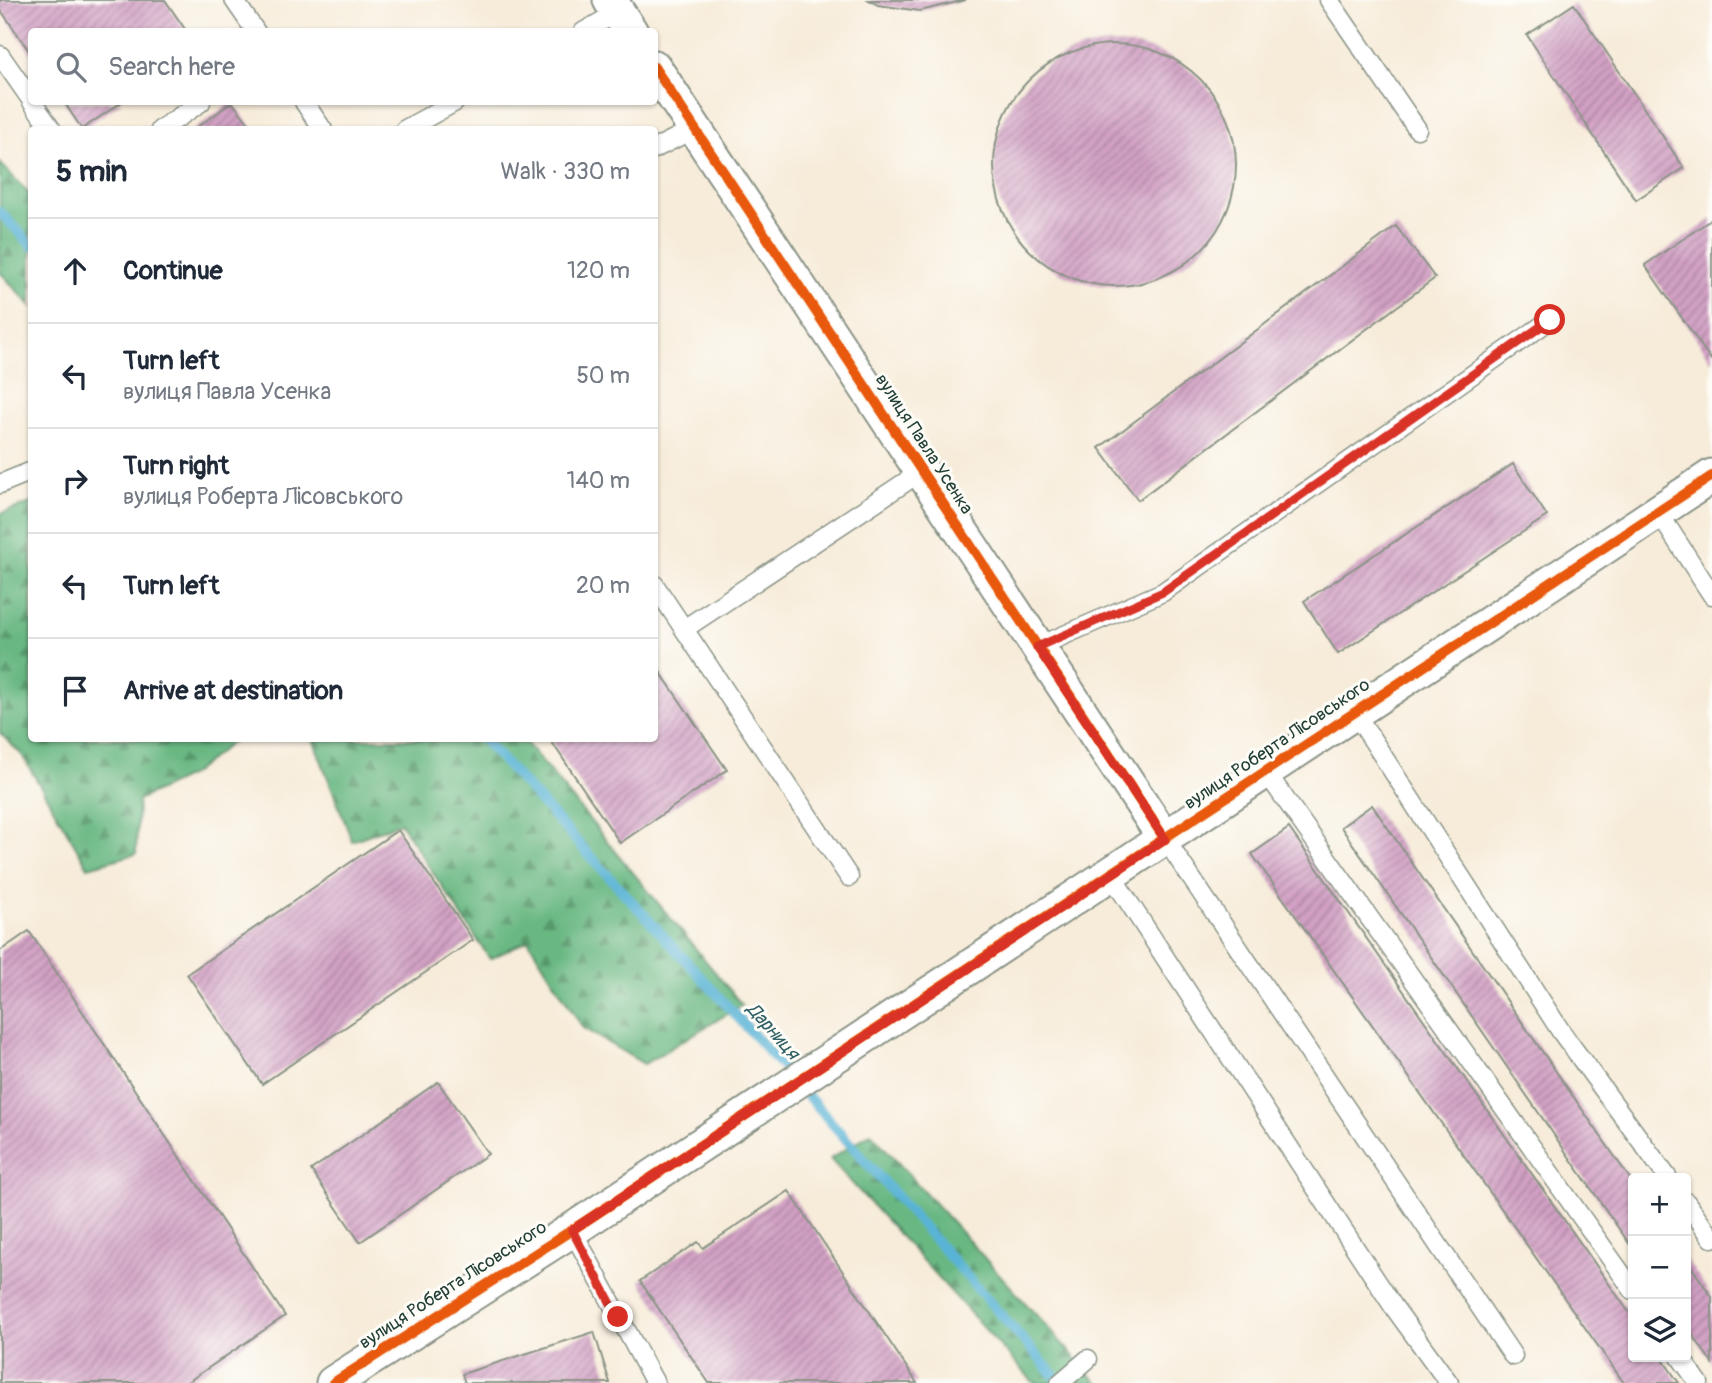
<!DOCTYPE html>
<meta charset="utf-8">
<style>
:root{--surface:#fff;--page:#f6f6f7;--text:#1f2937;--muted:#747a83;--line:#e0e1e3}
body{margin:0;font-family:Pangolin,sans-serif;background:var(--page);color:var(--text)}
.controls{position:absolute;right:21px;bottom:21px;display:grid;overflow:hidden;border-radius:7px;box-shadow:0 2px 5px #0004}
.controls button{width:63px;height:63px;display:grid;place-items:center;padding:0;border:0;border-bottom:2px solid var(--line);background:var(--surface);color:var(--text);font:35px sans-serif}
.stop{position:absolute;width:21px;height:21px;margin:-16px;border:5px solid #d93025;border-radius:50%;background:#fff}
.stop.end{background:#d93025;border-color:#fff;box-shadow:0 2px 7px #0008}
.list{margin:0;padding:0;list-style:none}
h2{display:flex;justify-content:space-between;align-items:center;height:91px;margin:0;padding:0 28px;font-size:30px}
h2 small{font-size:23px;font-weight:400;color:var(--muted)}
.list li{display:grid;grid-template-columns:46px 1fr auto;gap:21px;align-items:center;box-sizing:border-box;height:105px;padding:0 28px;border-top:2px solid var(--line)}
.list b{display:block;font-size:26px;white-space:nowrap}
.list p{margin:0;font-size:23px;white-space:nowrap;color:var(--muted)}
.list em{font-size:23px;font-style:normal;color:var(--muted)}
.icon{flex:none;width:38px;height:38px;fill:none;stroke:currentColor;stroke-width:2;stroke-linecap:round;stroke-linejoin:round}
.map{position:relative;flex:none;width:1712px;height:1383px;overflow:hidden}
.search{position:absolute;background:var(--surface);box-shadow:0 2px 5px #0004;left:28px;top:28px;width:630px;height:77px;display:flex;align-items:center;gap:18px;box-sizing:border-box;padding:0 24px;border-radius:7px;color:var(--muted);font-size:26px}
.panel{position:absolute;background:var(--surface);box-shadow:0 2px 5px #0004;left:28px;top:126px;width:630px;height:616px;border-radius:7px}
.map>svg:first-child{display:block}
.forest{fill:url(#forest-firs);stroke:#447a5b;stroke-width:2}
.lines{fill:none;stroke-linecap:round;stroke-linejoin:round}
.stream{stroke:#59b3d6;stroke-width:10}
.building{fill:url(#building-hatch)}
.service-casing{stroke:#8b9487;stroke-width:21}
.minor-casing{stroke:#8b9487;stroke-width:37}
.service{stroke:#fff;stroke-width:18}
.minor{stroke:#fff;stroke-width:33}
.cycleway-casing{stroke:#fdfcf7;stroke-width:15}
.cycleway{stroke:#e8590c;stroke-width:10}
.route{stroke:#d93025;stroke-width:9}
.labels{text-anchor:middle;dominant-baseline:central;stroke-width:6;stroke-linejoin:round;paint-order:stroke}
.street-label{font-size:18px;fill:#1f3d34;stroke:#fdfcf7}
.water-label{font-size:19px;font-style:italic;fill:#306065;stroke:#fdfcf7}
</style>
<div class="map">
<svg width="1712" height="1383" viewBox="0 0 1712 1383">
<defs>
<pattern id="forest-firs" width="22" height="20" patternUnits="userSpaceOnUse" patternTransform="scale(1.75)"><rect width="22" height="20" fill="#69b882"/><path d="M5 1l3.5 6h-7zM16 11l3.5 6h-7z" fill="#56976b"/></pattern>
<pattern id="building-hatch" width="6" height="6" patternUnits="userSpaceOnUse" patternTransform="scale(1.75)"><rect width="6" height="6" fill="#d2a0c4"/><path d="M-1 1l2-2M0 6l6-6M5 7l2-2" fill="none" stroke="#aa84a0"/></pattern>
</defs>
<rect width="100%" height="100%" fill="#fdfcf7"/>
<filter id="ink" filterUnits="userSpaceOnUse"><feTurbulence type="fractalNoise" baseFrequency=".0143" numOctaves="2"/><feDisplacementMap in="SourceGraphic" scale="14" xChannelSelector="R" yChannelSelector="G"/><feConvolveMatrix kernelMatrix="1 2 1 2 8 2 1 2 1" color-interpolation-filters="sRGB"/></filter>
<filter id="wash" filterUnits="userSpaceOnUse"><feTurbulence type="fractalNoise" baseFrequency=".00686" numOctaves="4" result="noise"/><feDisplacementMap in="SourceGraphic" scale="28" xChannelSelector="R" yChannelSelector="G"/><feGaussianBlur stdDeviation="1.57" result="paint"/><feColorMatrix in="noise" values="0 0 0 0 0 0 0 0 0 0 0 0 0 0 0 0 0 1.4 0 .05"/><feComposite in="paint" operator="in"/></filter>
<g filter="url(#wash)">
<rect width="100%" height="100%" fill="#f7ecda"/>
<g class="forest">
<polygon points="0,163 31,196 31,306 0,272"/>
<polygon points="31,503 32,738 236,739 191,775 138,800 136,854 88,867 22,755 0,733 0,514"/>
<polygon points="313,739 523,739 742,1005 644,1064 583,1028 528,940 490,959 400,823 352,841"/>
<polygon points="871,1133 1098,1383 1034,1383 830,1159"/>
</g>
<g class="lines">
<g class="stream">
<polyline points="0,212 32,246"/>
<polyline points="482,738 754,1035 1061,1383"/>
</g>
</g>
<g id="blocks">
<g class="building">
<polygon points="0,0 165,0 187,32 32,32 32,55 0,9"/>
<polygon points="869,0 966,0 920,11 878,5"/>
<polygon points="1574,4 1684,168 1636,200 1527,35"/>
<circle cx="1115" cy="165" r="121"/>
<polygon points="64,102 122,102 82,129"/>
<polygon points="232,102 254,130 193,130"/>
<polygon points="1712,219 1712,361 1645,265"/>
<polygon points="1396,226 1435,278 1138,500 1099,448"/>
<polygon points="1513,464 1547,516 1338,654 1304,601"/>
<polygon points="654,663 727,770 620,843 549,738 654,738"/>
<polygon points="1372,805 1633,1183 1633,1249 1341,827"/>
<polygon points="1289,828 1633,1318 1633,1357 1661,1357 1679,1383 1624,1383 1252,854"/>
<polygon points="398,830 473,940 262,1084 187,974"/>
<polygon points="29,931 285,1316 186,1383 0,1383 0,951"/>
<polygon points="438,1082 488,1154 360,1242 311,1170"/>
<polygon points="789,1191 917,1383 709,1383 640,1281 698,1242 703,1248"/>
<polygon points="1686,1259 1712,1297 1712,1363 1686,1325"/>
<polygon points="594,1332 610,1383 465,1383 462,1374"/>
</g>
</g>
</g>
<g filter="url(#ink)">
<use href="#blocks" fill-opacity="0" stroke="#8b9487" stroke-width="2"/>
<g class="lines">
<g class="service-casing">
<g id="service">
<polyline points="234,0 256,32"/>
<polyline points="1329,0 1417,129"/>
<polyline points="583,32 618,12"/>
<polyline points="0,55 32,101"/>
<polyline points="32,102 52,130"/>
<polyline points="304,102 323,130"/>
<polyline points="160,130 201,102"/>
<polyline points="404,130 455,102"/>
<polyline points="654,149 696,128"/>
<polyline points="0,484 32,471"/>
<polyline points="1658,512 1712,595"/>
<polyline points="654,584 849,877"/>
<polyline points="684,629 922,471"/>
<polyline points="1037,647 1163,592 1550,320"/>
<polyline points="1355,713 1562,1033 1668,1178"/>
<polyline points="1266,772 1633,1290"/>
<polyline points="1165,839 1513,1356"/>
<polyline points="1111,875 1393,1306 1449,1383"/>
<polyline points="1686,1202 1712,1238"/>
<polyline points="572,1230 655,1383"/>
<polyline points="1680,1357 1699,1383"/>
<polyline points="1060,1383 1088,1359"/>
</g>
</g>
<g class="minor-casing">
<g id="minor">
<polyline points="610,0 631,32"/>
<polyline points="654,67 1165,839"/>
<polyline points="333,1383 572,1230 1712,476"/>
</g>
</g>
<use href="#service" class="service"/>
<use href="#minor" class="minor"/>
<g class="cycleway-casing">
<g id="cycleway">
<polyline points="654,67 1165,839"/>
<polyline points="333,1383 572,1230 1712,476"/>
</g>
</g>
<use href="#cycleway" class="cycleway"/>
</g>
</g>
<g class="lines" filter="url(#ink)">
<polyline class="route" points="618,1317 572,1230 1165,839 1037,647 1163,592 1550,320"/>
</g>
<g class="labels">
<g class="street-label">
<text transform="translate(924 444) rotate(57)">вулиця Павла Усенка</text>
<text transform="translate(1277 744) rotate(-34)">вулиця Роберта Лісовського</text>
<text transform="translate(453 1285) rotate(-33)">вулиця Роберта Лісовського</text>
</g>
<g class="water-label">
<text transform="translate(773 1031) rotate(48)">Дарниця</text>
</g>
</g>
</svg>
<div class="controls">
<button>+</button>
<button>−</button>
<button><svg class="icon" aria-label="layers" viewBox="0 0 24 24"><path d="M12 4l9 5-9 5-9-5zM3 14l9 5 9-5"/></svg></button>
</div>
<div class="stop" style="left:1550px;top:320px"></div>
<div class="stop end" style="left:618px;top:1317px"></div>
<div class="search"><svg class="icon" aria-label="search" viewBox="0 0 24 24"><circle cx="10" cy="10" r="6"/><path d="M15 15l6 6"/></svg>Search here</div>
<section class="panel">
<h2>5 min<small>Walk · 330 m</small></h2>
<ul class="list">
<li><svg class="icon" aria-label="ahead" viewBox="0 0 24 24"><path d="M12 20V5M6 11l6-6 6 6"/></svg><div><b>Continue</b></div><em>120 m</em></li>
<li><svg class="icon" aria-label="left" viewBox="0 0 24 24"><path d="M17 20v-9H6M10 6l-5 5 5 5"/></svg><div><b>Turn left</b><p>вулиця Павла Усенка</p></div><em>50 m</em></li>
<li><svg class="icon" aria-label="right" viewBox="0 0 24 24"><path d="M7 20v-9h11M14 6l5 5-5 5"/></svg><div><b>Turn right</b><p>вулиця Роберта Лісовського</p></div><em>140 m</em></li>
<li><svg class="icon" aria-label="left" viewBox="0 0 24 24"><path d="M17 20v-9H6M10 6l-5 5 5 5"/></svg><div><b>Turn left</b></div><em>20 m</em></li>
<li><svg class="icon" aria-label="arrive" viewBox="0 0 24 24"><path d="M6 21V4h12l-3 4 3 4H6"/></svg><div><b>Arrive at destination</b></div></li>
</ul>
</section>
</div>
